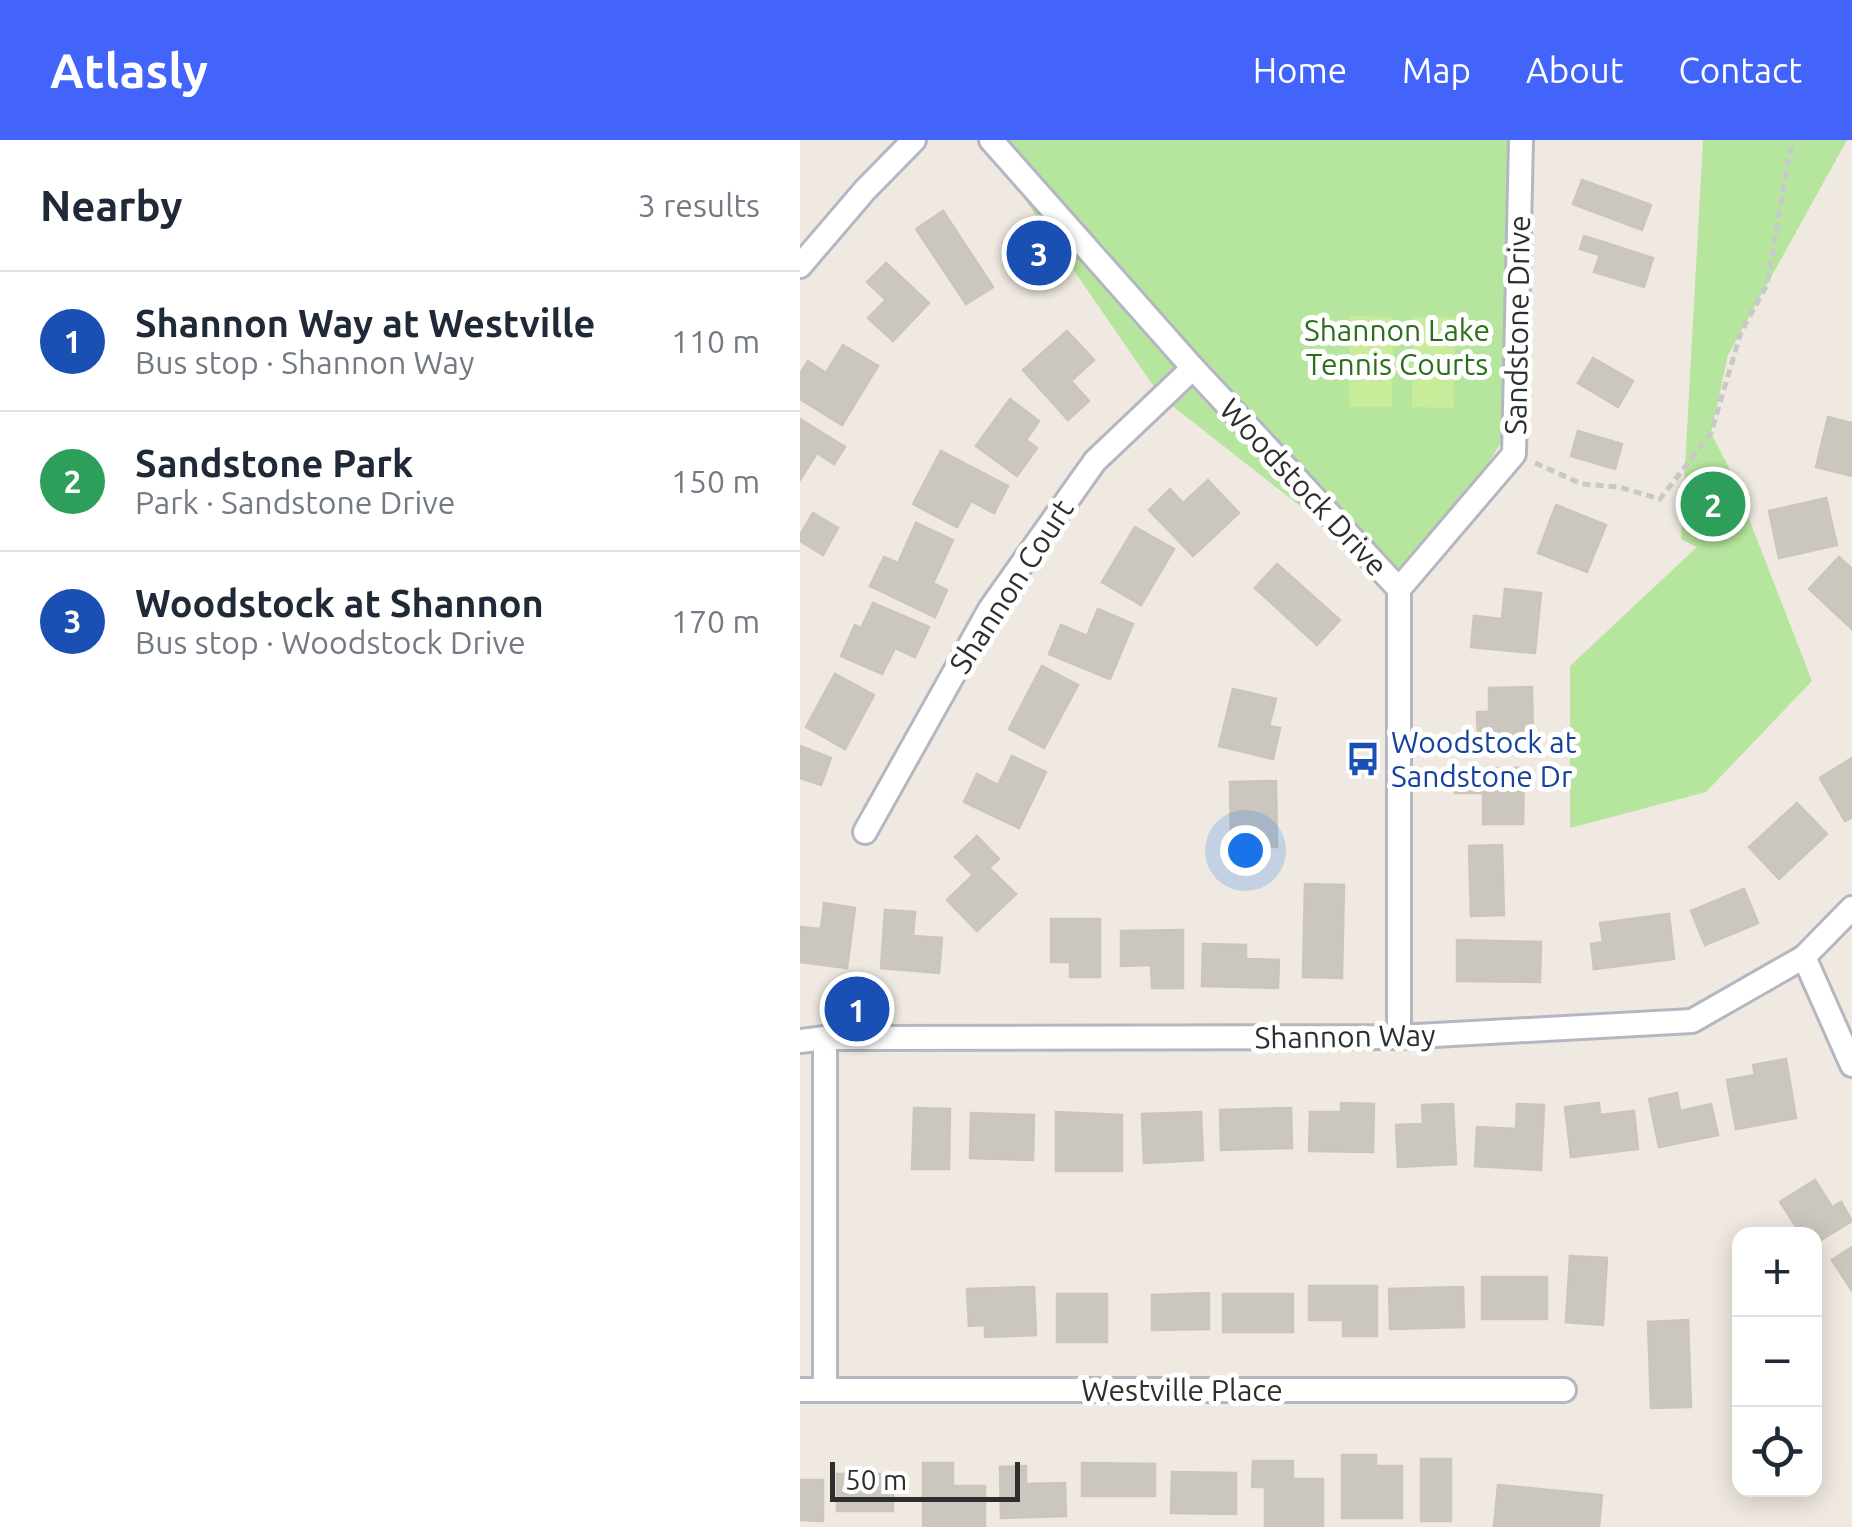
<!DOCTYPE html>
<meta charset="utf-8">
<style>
:root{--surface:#fff;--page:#f6f6f7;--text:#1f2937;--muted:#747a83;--line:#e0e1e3;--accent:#4264fb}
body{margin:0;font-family:Ubuntu,sans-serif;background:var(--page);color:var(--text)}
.controls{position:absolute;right:30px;bottom:30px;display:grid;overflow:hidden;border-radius:20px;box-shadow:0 5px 25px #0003}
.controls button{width:90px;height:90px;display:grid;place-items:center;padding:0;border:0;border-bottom:2px solid var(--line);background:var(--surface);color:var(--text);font:50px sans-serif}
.scale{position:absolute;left:30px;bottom:25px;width:190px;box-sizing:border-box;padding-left:10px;border:5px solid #2e2e2e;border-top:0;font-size:28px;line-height:35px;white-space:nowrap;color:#2e2e2e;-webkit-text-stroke:8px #fff;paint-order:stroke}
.you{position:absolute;left:445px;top:710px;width:35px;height:35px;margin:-25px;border:8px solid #fff;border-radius:50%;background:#1a73e8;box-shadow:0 0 0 15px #1a73e833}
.badge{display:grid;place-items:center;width:65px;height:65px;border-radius:50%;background:var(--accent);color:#fff;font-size:32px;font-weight:700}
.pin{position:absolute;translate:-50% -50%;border:5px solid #fff;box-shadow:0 2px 10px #0006}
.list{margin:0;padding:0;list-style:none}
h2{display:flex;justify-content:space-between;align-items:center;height:130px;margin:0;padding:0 40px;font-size:42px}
h2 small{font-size:32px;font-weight:400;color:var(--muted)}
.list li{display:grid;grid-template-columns:65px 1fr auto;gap:30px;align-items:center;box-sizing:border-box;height:140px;padding:0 40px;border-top:2px solid var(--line)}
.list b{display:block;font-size:38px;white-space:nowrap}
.list p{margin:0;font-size:32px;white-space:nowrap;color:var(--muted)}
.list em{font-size:32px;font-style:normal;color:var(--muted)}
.icon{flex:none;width:55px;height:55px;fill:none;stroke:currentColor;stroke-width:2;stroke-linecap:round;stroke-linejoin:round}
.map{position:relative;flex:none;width:1052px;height:1387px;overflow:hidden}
header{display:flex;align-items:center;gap:60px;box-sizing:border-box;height:140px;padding:0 50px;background:var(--accent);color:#fff}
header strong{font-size:48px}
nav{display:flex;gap:55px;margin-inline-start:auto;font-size:35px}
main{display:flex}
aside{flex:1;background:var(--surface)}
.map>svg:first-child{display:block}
.green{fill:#b6e59e}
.pitch{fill:#c9ec9a}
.building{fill:#cbc7bf;stroke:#cbc5ba;stroke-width:2.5}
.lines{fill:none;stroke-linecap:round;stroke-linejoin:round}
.street-casing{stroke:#b4b7c1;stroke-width:28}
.path{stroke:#c9c9c9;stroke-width:5;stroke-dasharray:8 5;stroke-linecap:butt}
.street{stroke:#fff;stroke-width:22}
.labels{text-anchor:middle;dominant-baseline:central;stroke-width:10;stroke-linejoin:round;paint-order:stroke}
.street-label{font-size:30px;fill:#2e2e2e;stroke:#fff}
.park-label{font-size:30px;fill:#2c6e1b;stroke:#fff}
.transit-label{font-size:30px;fill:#164399;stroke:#fff;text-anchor:start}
</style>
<header>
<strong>Atlasly</strong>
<nav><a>Home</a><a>Map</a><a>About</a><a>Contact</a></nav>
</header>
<main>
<aside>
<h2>Nearby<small>3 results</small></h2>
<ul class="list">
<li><span class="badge" style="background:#1a4fb4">1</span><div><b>Shannon Way at Westville</b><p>Bus stop · Shannon Way</p></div><em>110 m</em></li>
<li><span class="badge" style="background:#2e9e5b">2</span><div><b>Sandstone Park</b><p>Park · Sandstone Drive</p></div><em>150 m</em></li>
<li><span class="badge" style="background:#1a4fb4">3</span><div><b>Woodstock at Shannon</b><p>Bus stop · Woodstock Drive</p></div><em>170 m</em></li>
</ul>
</aside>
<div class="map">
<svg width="1052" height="1387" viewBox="0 0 1052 1387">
<rect width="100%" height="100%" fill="#efe9e1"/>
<g class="green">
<polygon points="184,0 719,0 709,289 611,453 361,257"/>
<polygon points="903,0 1047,0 928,215 911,293 930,330 1012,541 906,652 770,688 770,526 897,407 881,399"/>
</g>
<g class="pitch">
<polygon points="550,176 593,177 592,267 549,267"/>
<polygon points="613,177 655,177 654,268 612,267"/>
</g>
<g class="building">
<polygon points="782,40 851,65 842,90 773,64"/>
<polygon points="143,71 193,147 166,164 116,89"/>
<polygon points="784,96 853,118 844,147 794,132 800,115 780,109"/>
<polygon points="86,123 129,163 93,201 68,178 86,160 67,142"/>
<polygon points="267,191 294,220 271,241 289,261 268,280 223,230"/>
<polygon points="43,205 78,226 42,285 0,259 0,234 8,221 26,233"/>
<polygon points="793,218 833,241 818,267 778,243"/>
<polygon points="210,259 239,281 226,300 237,308 217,336 176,306"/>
<polygon points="1028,277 1052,283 1052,336 1016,327"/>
<polygon points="0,279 45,307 34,324 17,313 0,340"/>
<polygon points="778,291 822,304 815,329 771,316"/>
<polygon points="141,311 208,346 194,373 171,361 157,387 113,364"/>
<polygon points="408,340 439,373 393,416 349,370 370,349 383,363"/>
<polygon points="1026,358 1037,405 979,418 969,371"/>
<polygon points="756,365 806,385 787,432 738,413"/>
<polygon points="13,373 38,388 23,415 0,401 0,395"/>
<polygon points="116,383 153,400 133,443 147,450 135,477 70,446 84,417 98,423"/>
<polygon points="335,387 374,409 341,465 302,442"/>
<polygon points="1039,417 1052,429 1052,489 1009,449"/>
<polygon points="477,424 540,480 517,505 455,448"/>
<polygon points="705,449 741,453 735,513 671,507 674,476 702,479"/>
<polygon points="73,463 129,487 115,517 95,508 82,534 41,516 55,485 61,488"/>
<polygon points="298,469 333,484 310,539 249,514 261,485 287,496"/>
<polygon points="242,526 278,545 244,608 209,589"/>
<polygon points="35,534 74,555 45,609 6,587"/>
<polygon points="732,547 733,597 678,599 677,572 689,572 689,548"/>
<polygon points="433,549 476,559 469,586 480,588 473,619 419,606"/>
<polygon points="0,606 31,618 21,645 0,638"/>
<polygon points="212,616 246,632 219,688 164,662 177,634 198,645"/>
<polygon points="1052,618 1052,677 1045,681 1020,638"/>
<polygon points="655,628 724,628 723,684 683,684 683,653 655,653"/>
<polygon points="476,641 477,707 431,707 430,642"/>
<polygon points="997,663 1027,694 979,739 949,707"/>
<polygon points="177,696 199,719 189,728 216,754 177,791 147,760 173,735 155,717"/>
<polygon points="702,705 704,775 671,776 669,706"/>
<polygon points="505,744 544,745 542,838 503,837"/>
<polygon points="944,749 958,783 905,805 891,771"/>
<polygon points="24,763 55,768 47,828 0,822 0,787 21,789"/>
<polygon points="85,770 115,772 113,796 142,798 139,833 81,828"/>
<polygon points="869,774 874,819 794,829 791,804 803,802 800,783"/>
<polygon points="251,779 300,779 300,837 270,837 270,822 251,822"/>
<polygon points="383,790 383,848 352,848 351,825 321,826 321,791"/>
<polygon points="657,800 741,802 740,842 657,841"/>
<polygon points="403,804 446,805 446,819 479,820 478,848 402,846"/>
<polygon points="986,919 996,978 936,989 927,940 955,935 953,925"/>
<polygon points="877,953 880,971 911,964 918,995 859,1007 849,959"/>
<polygon points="541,963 574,964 573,1012 509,1011 510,972 541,972"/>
<polygon points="799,963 800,975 834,971 838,1009 771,1017 765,967"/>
<polygon points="653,964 656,1024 598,1027 596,985 623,984 622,965"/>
<polygon points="717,964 744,965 741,1030 675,1026 677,987 716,989"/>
<polygon points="114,968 150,969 149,1029 112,1029"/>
<polygon points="491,968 492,1008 421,1010 420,970"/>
<polygon points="256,972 322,975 322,1031 256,1031"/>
<polygon points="401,972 403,1020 344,1023 342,974"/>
<polygon points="171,973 234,975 233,1020 170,1018"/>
<polygon points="1015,1040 1032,1067 1041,1062 1052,1081 1014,1104 1014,1094 1001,1094 980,1062"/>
<polygon points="1052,1107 1052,1151 1032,1120"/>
<polygon points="770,1116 807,1118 803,1185 766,1182"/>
<rect x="682" y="1137" width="65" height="42"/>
<polygon points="509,1146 577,1146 577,1196 543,1196 543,1180 509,1180"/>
<polygon points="234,1147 236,1195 185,1197 185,1185 169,1186 167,1149"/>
<polygon points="663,1147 664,1187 590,1189 589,1149"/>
<polygon points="409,1153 409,1189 352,1190 352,1155"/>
<rect x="257" y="1154" width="50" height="48"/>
<rect x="423" y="1154" width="70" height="38"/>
<polygon points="888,1180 891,1267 851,1268 848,1182"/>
<polygon points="542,1315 576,1315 576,1326 602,1326 602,1378 542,1378"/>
<rect x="621" y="1319" width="30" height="62"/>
<polygon points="453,1321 493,1321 493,1339 523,1339 523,1387 465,1387 465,1347 452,1347"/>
<polygon points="123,1323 153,1323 153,1346 185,1346 185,1387 123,1387"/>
<polygon points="282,1323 355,1324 355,1356 282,1356"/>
<polygon points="226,1326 226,1344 265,1343 266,1376 201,1378 200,1327"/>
<polygon points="372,1332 436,1333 436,1374 371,1373"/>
<rect x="37" y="1334" width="56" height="37"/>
<polygon points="0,1340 23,1340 23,1381 0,1380"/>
<polygon points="698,1345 802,1355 799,1387 694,1386"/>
</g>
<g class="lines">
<g class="street-casing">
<g id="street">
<polyline points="191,0 393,228 599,449 599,897"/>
<polyline points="0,126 65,50 114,0"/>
<polyline points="599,449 714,314 721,0"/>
<polyline points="65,692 190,469 295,321 393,228"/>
<polyline points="1004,817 1052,925"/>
<polyline points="25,898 25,1250"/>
<polyline points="0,901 25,898 599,897 892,881 1004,817 1052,768"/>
<polyline points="0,1250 764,1250"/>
</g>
</g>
<polyline class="path" points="735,323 782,344 819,347 860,359 911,293 941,192 967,145 989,15 995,0"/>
<use href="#street" class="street"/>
</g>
<defs>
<g id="bus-bare" transform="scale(2.7)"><path d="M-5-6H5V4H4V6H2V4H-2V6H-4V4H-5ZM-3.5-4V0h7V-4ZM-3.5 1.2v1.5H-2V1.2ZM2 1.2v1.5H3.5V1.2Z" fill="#1a4fb4" stroke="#fff" stroke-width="2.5" paint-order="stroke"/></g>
</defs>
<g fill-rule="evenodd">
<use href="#bus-bare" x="563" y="619"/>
</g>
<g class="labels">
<g class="street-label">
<text transform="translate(717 185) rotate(-89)">Sandstone Drive</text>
<text transform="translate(504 347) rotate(47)">Woodstock Drive</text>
<text transform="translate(211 446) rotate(-57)">Shannon Court</text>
<text transform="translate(545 896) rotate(-1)">Shannon Way</text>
<text x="382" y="1250">Westville Place</text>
</g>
<g class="park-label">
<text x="597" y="190">Shannon Lake<tspan x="597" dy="34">Tennis Courts</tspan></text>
</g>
<g class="transit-label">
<text x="591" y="602">Woodstock at<tspan x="591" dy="34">Sandstone Dr</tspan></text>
</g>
</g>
</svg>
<div class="controls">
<button>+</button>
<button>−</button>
<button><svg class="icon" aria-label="locate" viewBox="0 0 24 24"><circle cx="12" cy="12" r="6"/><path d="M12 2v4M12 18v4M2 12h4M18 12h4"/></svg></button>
</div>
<div class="scale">50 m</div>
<div class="you"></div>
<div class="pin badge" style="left:57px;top:869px;background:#1a4fb4">1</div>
<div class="pin badge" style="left:913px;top:364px;background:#2e9e5b">2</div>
<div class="pin badge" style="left:239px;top:113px;background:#1a4fb4">3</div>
</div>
</main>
